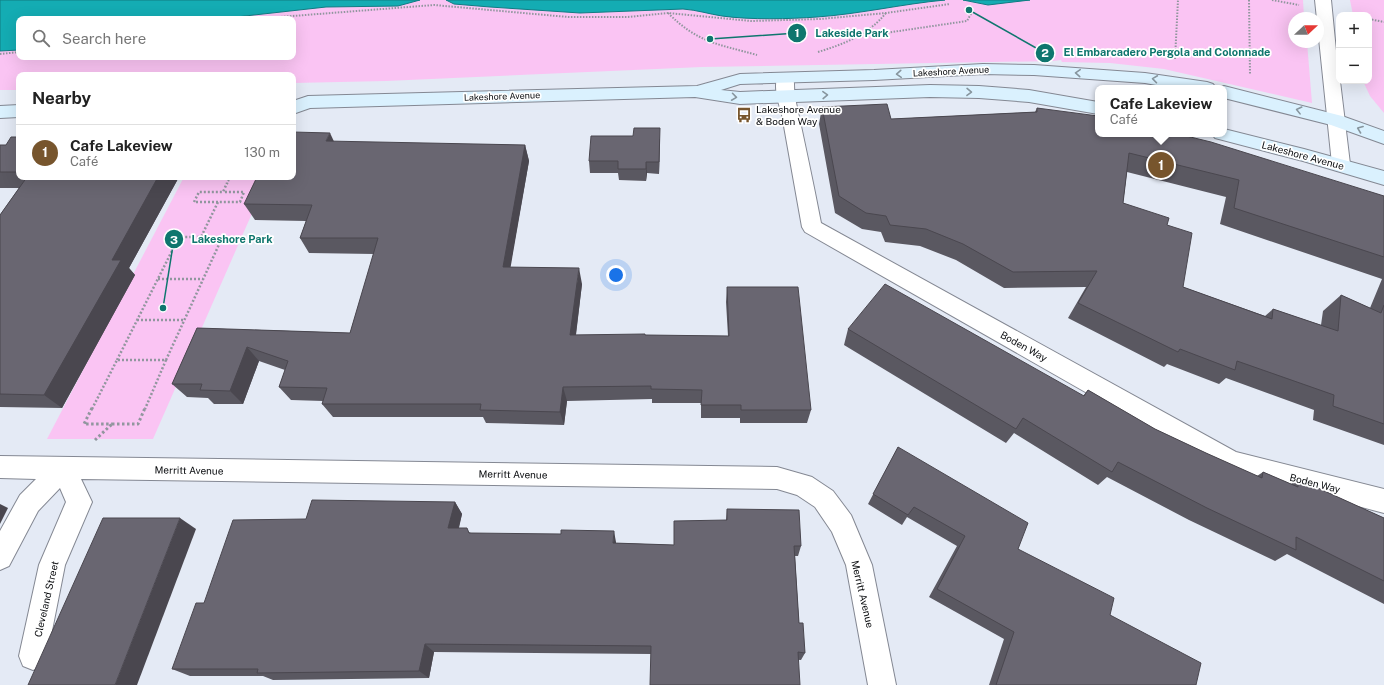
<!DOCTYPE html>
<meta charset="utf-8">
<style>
:root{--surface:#fff;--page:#f2f2f2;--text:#222;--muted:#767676;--line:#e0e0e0;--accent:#77552d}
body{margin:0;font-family:"Public Sans",sans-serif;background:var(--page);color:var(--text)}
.controls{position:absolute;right:12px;top:12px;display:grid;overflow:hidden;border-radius:8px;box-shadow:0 4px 16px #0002}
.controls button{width:36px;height:36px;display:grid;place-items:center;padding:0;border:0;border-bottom:1px solid var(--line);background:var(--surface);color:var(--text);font:20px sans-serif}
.compass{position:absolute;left:1288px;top:12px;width:36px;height:36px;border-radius:50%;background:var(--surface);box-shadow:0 4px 16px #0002;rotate:68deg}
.you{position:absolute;left:616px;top:275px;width:14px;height:14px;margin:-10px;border:3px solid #fff;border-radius:50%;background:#1a73e8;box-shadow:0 0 0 6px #1a73e833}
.badge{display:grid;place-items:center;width:26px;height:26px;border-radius:50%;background:var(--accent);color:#fff;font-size:13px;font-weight:700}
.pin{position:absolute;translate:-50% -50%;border:2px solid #fff;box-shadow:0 1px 4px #0006}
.popup{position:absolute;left:1095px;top:85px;width:132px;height:52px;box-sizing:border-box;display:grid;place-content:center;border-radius:8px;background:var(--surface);filter:drop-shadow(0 1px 3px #0005);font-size:13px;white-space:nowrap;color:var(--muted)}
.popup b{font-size:15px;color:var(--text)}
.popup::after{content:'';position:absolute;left:50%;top:100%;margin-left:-8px;border:8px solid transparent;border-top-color:var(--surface)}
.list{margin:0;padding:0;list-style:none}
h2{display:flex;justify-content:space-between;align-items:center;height:52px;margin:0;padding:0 16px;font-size:17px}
h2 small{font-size:13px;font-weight:400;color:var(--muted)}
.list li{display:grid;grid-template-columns:26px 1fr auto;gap:12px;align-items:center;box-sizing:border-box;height:56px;padding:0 16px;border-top:1px solid var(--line)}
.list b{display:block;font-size:15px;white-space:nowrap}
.list p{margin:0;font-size:13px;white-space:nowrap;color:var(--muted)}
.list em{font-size:13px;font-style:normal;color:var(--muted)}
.icon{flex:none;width:22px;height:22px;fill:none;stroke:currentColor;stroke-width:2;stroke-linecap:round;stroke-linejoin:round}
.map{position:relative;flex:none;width:1384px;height:685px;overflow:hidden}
.search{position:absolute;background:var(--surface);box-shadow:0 4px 16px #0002;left:16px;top:16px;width:280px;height:44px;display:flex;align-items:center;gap:10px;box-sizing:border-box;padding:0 14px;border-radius:8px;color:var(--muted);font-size:15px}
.panel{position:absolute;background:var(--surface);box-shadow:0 4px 16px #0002;left:16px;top:72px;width:280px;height:108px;border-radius:8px}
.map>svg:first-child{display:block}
.green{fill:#fac4f3;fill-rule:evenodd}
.water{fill:#14acb3;stroke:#117c82}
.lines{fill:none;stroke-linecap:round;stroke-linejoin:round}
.minor-casing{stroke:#848893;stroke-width:2}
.secondary-casing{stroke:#848893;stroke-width:2}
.path-far2{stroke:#91969e;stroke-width:2;stroke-dasharray:1.5 1.5;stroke-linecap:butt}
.path-far1{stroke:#91969e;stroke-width:2.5;stroke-dasharray:2 2;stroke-linecap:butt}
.path{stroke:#91969e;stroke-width:3;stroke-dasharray:2.5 2.5;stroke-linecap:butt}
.minor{fill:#fff;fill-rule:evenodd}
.secondary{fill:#daf1fe;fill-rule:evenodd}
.wall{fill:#5a5861;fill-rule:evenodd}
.shaded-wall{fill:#4a474f}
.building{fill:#696671;stroke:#4a474f}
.oneway{stroke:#87959e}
.labels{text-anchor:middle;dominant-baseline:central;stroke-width:3.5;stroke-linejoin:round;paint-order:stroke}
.far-street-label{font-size:9px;fill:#0a0c0f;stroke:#fff}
.poi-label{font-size:10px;fill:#0a0c0f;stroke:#fff;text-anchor:start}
.street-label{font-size:10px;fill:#0a0c0f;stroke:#fff}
.leader{fill:none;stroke:#0f766e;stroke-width:1.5}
.callout-dot{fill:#0f766e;stroke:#fff;stroke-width:1.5}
.mark-label{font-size:12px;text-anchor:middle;font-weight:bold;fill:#fff}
.callout-label{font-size:11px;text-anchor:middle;font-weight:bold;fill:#0f766e;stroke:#fff;stroke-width:3.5;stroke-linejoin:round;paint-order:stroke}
</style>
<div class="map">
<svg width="1384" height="685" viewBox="0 0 1384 685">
<rect width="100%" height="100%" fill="#e4eaf5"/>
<g class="green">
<path d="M0 0H1303L1304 18H1294V42H1307L1312 103 1164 69 1110 63 1062 62 1061 60 1053 61 702 67 386 81 293 83V75H19V90H0ZM19 19H293V57H19Z"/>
<polygon points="1350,0 1384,0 1384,113 1370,96 1363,81 1369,81 1369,15 1353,15"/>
<polygon points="184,177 268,177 153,439 47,439"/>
</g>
<g class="water">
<polygon points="0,0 420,0 398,6 326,7 218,19 19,19 19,50 0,51"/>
<path d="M446 0H945C902 4 860 14 817 17 790 19 750 20 722 16 709 14 697 10 683 9L580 13 490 7 454 4Z"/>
<polygon points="963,0 1030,0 988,5"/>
</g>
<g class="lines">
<g class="minor-casing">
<g id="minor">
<polygon points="1315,0 1331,0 1339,81 1340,81 1350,164 1348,169 1341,170 1334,169 1332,164"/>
<path d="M785 73 791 74C796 81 793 90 795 98 804 140 813 181 821 223L1236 452 1384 489V513L1222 470 805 232 802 227 782 115C779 104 772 85 779 74Z"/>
<polygon points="0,456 777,467 812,477 833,491 851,515 872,565 896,685 868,685 846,565 832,532 815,507 797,495 777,489 81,479 92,502 65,565 47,656 43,666 33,670 23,666 19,656 39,565 66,502 60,488 38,511 9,566 0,570 0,531 20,495 36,479 0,478"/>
</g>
</g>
<g class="secondary-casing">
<g id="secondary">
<polygon points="983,64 1034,65 1145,73 1207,82 1213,84 1216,88 1173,88 1145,83 1034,75 983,74 874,80 740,84 721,90 740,92 930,85 979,86 1029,90 1098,102 1098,114 1029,102 979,98 930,97 740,104 695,97 310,108 293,114 293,101 308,96 697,86 740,74 874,70"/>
<polygon points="1224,86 1342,116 1384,131 1384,144 1331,125 1224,98 1224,88 1218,88"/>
<polygon points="19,105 19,117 0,118 0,106"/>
<polygon points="1224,129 1304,149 1384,171 1384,185 1303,161 1215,138 1212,134 1224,134"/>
</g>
</g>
<g class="path-far2">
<polyline points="1249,0 1250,75"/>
<polyline points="1272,0 1299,5"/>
<path d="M668 13C698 43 718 44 757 55"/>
<polyline points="254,19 434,5 568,17 628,17 668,13 751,21 820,19 886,13 950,4"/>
<polyline points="1369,19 1384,22"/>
<polyline points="858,37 967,21 972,12"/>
<path d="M818 52C844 44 868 35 886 13"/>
<polyline points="0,54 19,52"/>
<polyline points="1175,59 1178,0"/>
<polyline points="227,184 230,177"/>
</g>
<g class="path-far1">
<polyline points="218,202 194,202 199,192 223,192 227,183"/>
<polyline points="158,279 203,279"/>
<polyline points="137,320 185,320"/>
<polyline points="117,360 179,237 201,237"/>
<polyline points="166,360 222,238 201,237 218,202 240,202 244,192 223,192"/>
<polyline points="92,409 117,360 166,360 145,409"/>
</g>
<g class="path">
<polyline points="92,408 84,424 112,424"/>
<polyline points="112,424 138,424 145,408"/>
<polyline points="95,440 112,424"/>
</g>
<use href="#minor" class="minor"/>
<use href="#secondary" class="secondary"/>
</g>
<g class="wall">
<path d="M822 107 891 119 1035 112 1037 108 1384 196V445L1313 420 1314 410 1226 378 1219 384 1167 364 1164 367 1068 318 1086 287 1004 288 956 260 920 246 885 242 881 232 862 229 835 213 819 124ZM1127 172 1226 197 1220 224 1382 279 1370 308 1341 295 1323 311 1321 325 1273 309 1265 316 1183 287 1167 225 1123 203Z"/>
<polygon points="19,137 19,177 179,177 129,268 135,275 62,408 0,407 0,215 19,188 0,188 0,145 6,145"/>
<polygon points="660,139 659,174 647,173 646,181 619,180 618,173 590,173 589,161"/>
<polygon points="334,142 525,145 529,161 510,267 582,284 576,335 728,336 726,302 727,287 811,410 807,423 740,423 740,418 701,418 701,403 652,403 652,399 567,401 564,425 486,423 483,417 333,417 322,404 323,401 291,400 279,387 285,370 259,361 243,404 214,404 208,398 187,397 172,384 197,328 350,333 374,254 309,253 300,238 306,221 255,220 244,204"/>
<polygon points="848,329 1083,396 1088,390 1155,429 1206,453 1257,476 1263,472 1291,484 1298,479 1384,518 1384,604 1287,554 1275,561 1189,520 1107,477 1098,485 1014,433 1006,443 844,345"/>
<polygon points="898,447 1018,549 1110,615 1196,685 989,685 1004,639 929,597 957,546 907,517 902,525 868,504"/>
<polygon points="455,502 462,514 459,528 471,533 616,542 616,543 674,545 726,520 727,509 801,546 798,556 795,556 799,623 805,653 801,660 651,654 434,652 429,678 273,680 263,676 190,676 172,669 204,603 306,519"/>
</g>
<g class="shaded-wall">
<polygon points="660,128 660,139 659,174 659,162"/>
<polygon points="330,133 338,150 326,141"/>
<polygon points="525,145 529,161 508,282 503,267"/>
<polygon points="646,162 647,173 646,181"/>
<polygon points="158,177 179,177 129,268 135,275 62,408 44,395 112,260"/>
<polygon points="579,268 582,284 574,349 570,335"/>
<polygon points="247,347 259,361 243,404 230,391"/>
<polygon points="563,387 567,401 564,425 560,412"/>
<polygon points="455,502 462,514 456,538 448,528"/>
<polygon points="0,504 8,508 0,524"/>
<polygon points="180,518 196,529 137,685 115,685"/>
<polygon points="614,531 616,542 615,554 613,543"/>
<polygon points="425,644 434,652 429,678 419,671"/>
</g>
<g class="building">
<polygon points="887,104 891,119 1037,112 1037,108 1098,116 1098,134 1178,134 1211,142 1384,196 1384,257 1234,208 1239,180 1129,153 1123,203 1169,218 1167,225 1192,233 1183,287 1272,319 1273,309 1338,331 1341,295 1381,313 1384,305 1384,424 1333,406 1334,395 1237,361 1235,370 1180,349 1178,352 1078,303 1097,271 1013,272 963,244 926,229 890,225 886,216 866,213 839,196 822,107"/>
<polygon points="634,128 660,128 659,162 646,162 646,169 618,169 618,161 589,161 591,136 633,136"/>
<polygon points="293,132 330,133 326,141 525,145 503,267 579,268 570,335 645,334 645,335 729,336 727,287 798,287 811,410 741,410 741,405 701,405 702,390 651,389 651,386 563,387 560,412 480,410 481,404 322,404 327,388 279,387 288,361 247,347 230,391 200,390 202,384 172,384 197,328 350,333 378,238 300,238 312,205 244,204 257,177 293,177"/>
<polygon points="11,137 19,137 19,172 0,172 0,145 6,145"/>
<polygon points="27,177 158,177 112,260 121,260 44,395 0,394 0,215"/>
<polygon points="885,284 1084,396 1088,390 1155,429 1206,453 1262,478 1263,472 1298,487 1298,479 1384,518 1384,581 1296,537 1296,550 1207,508 1118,462 1112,472 1023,418 1016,429 848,329"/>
<polygon points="898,447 1028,523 1018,549 1114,598 1110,615 1201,663 1196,685 996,685 1014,632 937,589 965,536 914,507 908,515 873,494"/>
<polygon points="312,500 455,502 448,528 467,528 469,533 561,534 561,530 614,531 613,543 674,545 674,521 727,520 727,509 799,510 801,546 794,546 799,623 803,623 805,653 798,652 800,685 650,685 651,646 425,644 419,671 257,673 258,669 172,669 196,603 204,603 233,520 306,519"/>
<polygon points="103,518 180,518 115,685 28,685"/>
</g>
<defs><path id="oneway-chevron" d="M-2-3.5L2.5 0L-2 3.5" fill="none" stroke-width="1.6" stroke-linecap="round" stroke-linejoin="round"/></defs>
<g class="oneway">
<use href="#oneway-chevron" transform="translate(1078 73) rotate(-176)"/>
<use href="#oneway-chevron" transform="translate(899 74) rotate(176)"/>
<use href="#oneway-chevron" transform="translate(1155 79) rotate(-172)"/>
<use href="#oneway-chevron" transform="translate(969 92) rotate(1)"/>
<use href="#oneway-chevron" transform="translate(825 95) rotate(-2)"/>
<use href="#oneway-chevron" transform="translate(734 97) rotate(8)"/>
<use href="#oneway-chevron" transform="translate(1299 110) rotate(-166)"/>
<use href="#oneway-chevron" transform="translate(1360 129) rotate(-159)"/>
</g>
<defs>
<g id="bus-bare" transform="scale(1.2)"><path d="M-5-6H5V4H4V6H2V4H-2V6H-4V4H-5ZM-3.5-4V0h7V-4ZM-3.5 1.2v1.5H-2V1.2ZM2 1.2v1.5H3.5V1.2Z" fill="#77552d" stroke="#fff" stroke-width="2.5" paint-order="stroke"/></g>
</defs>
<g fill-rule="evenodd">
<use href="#bus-bare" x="744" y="115"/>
</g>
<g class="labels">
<g class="far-street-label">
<text transform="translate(951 71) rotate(-3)">Lakeshore Avenue</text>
<text transform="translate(502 96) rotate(-2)">Lakeshore Avenue</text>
</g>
<g class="poi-label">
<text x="756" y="109">Lakeshore Avenue<tspan x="756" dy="12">&amp; Boden Way</tspan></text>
</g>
<g class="street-label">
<text transform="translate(1303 155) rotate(15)">Lakeshore Avenue</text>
<text transform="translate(1024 346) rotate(29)">Boden Way</text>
<text transform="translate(189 470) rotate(1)">Merritt Avenue</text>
<text transform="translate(513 474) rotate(1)">Merritt Avenue</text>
<text transform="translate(1315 483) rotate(14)">Boden Way</text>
<text transform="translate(863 594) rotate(77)">Merritt Avenue</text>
<text transform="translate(46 599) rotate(-77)">Cleveland Street</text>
</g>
</g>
<path class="leader" d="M710 39L797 33M969 10L1045 53M163 308L174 239"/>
<g class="callout-dot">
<circle cx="710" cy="39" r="4"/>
<circle cx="969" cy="10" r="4"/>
<circle cx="163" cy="308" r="4"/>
<circle cx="797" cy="33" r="10"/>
<circle cx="1045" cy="53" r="10"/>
<circle cx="174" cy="239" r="10"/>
</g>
<g class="mark-label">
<text x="797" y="37">1</text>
<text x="1045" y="57">2</text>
<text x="174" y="244">3</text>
</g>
<g class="callout-label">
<text x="852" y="37">Lakeside Park</text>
<text x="1167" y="56">El Embarcadero Pergola and Colonnade</text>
<text x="232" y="243">Lakeshore Park</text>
</g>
</svg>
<div class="controls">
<button>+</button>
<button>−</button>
</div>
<svg class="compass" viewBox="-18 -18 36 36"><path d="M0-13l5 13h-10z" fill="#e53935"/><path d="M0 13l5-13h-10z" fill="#767676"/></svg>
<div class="you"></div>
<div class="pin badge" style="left:1161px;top:165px">1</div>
<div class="popup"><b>Cafe Lakeview</b>Café</div>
<div class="search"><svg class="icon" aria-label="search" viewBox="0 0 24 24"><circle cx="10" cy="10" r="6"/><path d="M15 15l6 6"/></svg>Search here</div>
<section class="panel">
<h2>Nearby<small></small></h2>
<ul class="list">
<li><span class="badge">1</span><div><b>Cafe Lakeview</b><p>Café</p></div><em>130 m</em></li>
</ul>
</section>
</div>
